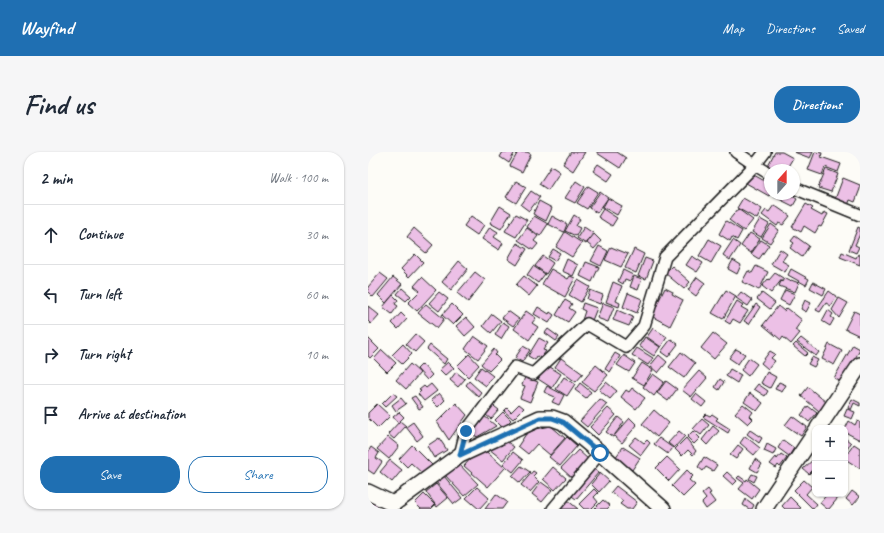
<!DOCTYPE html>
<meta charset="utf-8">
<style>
:root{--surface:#fff;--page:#f6f6f7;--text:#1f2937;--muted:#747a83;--line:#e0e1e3;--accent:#1f6fb2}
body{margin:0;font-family:Caveat,sans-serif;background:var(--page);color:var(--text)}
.controls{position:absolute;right:12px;bottom:12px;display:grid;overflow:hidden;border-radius:8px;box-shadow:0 1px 3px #0004}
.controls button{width:36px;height:36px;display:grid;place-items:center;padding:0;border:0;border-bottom:1px solid var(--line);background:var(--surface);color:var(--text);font:20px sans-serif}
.compass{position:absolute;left:396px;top:12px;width:36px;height:36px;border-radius:50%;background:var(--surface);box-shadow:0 1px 3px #0004;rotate:21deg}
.stop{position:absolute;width:12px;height:12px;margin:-9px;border:3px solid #1f6fb2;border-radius:50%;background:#fff}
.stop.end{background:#1f6fb2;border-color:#fff;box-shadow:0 1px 4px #0008}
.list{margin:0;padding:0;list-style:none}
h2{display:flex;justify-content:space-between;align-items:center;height:52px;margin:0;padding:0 16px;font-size:17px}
h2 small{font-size:13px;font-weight:400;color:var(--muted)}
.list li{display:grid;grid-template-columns:26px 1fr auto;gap:12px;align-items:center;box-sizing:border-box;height:60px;padding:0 16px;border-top:1px solid var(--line)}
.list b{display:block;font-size:15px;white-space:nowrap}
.list em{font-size:13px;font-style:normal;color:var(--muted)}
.actions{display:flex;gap:8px;padding:12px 16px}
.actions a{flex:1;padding:9px 0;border:1px solid var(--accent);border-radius:16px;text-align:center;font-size:14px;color:var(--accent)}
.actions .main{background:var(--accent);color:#fff}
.icon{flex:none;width:22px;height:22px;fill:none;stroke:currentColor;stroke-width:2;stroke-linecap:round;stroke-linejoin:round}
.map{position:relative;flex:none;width:492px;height:357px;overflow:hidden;border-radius:16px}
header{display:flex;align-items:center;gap:24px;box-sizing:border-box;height:56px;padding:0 20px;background:var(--accent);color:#fff}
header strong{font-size:19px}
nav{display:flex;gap:22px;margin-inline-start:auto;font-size:14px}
.intro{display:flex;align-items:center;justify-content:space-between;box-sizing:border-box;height:96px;padding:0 24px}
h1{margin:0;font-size:28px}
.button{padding:10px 18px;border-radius:16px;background:var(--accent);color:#fff;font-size:14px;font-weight:700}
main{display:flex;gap:24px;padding:0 24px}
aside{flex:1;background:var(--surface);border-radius:16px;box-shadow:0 1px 3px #0004}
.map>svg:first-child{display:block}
.building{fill:#ecc0e6;stroke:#1c1c1c}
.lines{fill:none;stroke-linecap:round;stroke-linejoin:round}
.minor-casing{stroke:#1c1c1c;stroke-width:14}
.secondary-casing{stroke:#1c1c1c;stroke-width:18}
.minor{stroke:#fdfcf7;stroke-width:11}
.secondary{stroke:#fdfcf7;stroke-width:15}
.route{stroke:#1f6fb2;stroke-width:5}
</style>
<header>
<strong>Wayfind</strong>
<nav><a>Map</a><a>Directions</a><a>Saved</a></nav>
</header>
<div class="intro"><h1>Find us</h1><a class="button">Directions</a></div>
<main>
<aside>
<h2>2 min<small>Walk · 100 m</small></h2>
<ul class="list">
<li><svg class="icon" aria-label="ahead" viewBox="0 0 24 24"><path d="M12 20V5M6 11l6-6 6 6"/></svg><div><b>Continue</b></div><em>30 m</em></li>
<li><svg class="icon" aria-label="left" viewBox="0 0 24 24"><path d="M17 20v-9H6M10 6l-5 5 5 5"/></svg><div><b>Turn left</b></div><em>60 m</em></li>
<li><svg class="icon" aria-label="right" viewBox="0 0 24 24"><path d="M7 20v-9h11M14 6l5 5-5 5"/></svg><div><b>Turn right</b></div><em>10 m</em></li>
<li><svg class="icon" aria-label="arrive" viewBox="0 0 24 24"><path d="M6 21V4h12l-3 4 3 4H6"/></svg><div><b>Arrive at destination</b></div></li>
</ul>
<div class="actions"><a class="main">Save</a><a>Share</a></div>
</aside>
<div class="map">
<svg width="492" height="357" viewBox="0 0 492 357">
<rect width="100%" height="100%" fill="#fdfcf7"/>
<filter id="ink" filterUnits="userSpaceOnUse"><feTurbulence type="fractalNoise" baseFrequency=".025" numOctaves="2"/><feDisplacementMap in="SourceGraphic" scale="8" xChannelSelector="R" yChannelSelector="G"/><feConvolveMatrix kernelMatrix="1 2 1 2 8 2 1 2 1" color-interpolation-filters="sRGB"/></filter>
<g filter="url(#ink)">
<g class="building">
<polygon points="135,0 147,0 141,11 132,5"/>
<polygon points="150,0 159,0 163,2 154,20 142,14"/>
<polygon points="203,0 217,0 205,19 195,12"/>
<polygon points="229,0 249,0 258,6 252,16 229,1"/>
<polygon points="407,0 414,0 425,6 419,16 415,14 413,18 406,18 399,15"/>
<polygon points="426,0 445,0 442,6"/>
<polygon points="447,0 454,1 453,5 473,12 470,20 457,15 454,23 440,18"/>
<polygon points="230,12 245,22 240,29 225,19"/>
<polygon points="183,14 192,20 180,38 171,32"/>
<polygon points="458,17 470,22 463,40 450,36"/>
<polygon points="384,22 402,32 402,42 401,44 378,31"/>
<polygon points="475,26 492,33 492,37 487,50 482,48 479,56 466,50"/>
<polygon points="148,29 158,35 148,51 138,45"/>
<polygon points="208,29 217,35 207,51 197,46"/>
<polygon points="220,34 230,40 219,57 209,51"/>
<polygon points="163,39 172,45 161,59 153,53"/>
<polygon points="232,40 240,46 229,61 221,56"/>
<polygon points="406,42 421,42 429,47 425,54 405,44"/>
<polygon points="240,46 254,54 249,63 235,55"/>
<polygon points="375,46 394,57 389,67 369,56"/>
<polygon points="171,49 184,56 178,69 165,62"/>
<polygon points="438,52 445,56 443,58 454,64 456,60 460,62 453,75 451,74 447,81 436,74 433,80 424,75"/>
<polygon points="406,53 422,64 415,73 411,71 409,74 394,63 398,58 401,60"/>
<polygon points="132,54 143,61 133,77 122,71"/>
<polygon points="235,57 249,66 244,74 230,65"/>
<polygon points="370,57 385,68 376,79 361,68"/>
<polygon points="148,62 159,68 148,85 137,79"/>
<polygon points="206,63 212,67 208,74 212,76 208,84 197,79"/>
<polygon points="103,64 116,73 109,83 96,74"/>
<polygon points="166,64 180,72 172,84 159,75"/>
<polygon points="184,64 199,72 196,80 180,72"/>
<polygon points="392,67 401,72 393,85 384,80"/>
<polygon points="358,69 374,79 369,88 364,85 362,89 351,82"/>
<polygon points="403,72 411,78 402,91 394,86"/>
<polygon points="122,75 130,80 126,85 135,91 131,98 114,87"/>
<polygon points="216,75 225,81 218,92 209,86"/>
<polygon points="490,75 492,76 492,82 487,93 491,95 488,101 481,98"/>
<polygon points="46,76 65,93 58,101 39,85"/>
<polygon points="159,76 170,84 166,89 170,92 165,98 150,88"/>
<polygon points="197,80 214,91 204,105 188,95"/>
<polygon points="382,81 392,87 383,101 373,94"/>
<polygon points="226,82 233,89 226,97 219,91"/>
<polygon points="427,84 441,94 434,105 422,96 426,91 423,89"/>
<polygon points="341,87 353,94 343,111 331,104"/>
<polygon points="365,88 372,93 362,108 355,103"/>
<polygon points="393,88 401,93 391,107 383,102"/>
<polygon points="149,91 159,97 149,113 140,107"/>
<polygon points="231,94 240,99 233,114 223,109"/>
<polygon points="243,95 260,102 253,115 237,108"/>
<polygon points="185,97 192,101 187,109 180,105"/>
<polygon points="266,97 276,102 268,121 257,116"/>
<polygon points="412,97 419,102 414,109 421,113 417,120 403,112"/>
<polygon points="474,100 488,106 490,102 492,103 492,113 472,105"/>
<polygon points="47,102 55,110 41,125 33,117"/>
<polygon points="175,104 185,111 178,122 167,114"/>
<polygon points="324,104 335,111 329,120 318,113"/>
<polygon points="277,106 285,109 278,127 270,124"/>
<polygon points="199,107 210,113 205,124 194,119"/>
<polygon points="365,108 373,113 369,122 360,117"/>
<polygon points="91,109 100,117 83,138 74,130"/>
<polygon points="218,110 231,115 224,130 212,124"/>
<polygon points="165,114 177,122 170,131 159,123"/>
<polygon points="304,114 322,130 316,137 297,121"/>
<polygon points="388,114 400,120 391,138 374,130 380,119 384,121"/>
<polygon points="183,117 200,127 202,124 207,126 197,145 174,132"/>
<polygon points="423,117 441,127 438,133 420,123"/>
<polygon points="255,118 265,123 262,129 257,127 255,132 250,129"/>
<polygon points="107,120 117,128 100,150 89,141"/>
<polygon points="12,121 20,127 5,145 0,140 0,135"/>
<polygon points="407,121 415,126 403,141 394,134 400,127 401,128"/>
<polygon points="156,124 169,134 161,144 148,133"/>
<polygon points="266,124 274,127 270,138 262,135"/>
<polygon points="25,125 34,132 18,151 10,143"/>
<polygon points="54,125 68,138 49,159 40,151 52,139 46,134"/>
<polygon points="329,125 337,131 328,144 320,138"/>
<polygon points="416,126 422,129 423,128 431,131 427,140 411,134 413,129 414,130"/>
<polygon points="210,128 222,135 213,150 201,143"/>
<polygon points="245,130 254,134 248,149 252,151 251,155 238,150"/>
<polygon points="445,130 458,137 455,143 442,136"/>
<polygon points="34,136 43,144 38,149 29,142"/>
<polygon points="297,136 305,140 304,142 315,148 302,174 283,164"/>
<polygon points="222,138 235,143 232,152 219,147"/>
<polygon points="358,138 368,144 355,167 344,161"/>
<polygon points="417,138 427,142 421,153 412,148"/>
<polygon points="461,139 469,145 463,154 458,151 452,160 448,158"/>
<polygon points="71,140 80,147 71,159 61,151"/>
<polygon points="373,140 384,148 380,154 368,146"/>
<polygon points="260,141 274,147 269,161 255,155"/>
<polygon points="394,141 407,151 402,157 389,147"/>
<polygon points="25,143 30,148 27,152 30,154 24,162 15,155"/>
<polygon points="471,146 480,151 471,166 464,158"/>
<polygon points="197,148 204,152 201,156 207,160 200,170 188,163"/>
<polygon points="437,148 443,151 438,160 433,157"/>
<polygon points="369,149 375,153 373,155 380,159 372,171 365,167 362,172 357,169"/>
<polygon points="215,151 229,156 223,171 214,168 217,159 213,157"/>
<polygon points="235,151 246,155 240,170 229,166"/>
<polygon points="58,152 76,167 69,176 50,161"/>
<polygon points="84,152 95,163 85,173 74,163"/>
<polygon points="388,152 392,155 381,172 376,169"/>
<polygon points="0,154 11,163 3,172 0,169"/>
<polygon points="410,154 416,159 419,156 434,168 427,178 432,181 423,192 415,185 413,188 395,173"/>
<polygon points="170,155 181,162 182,160 186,163 181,171 166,162"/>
<polygon points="249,158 265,165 261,174 245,168"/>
<polygon points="460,158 465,162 463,165 466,167 462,174 454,169"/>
<polygon points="140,159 151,167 145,174 134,166"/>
<polygon points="158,159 168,166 164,171 170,175 161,188 146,177"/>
<polygon points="486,159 492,162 492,184 477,177"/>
<polygon points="33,161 39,167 30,177 24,171"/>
<polygon points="124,162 133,169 123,181 115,174"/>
<polygon points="98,165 107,175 97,184 88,174"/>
<polygon points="135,170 141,174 133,187 127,183"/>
<polygon points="285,176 299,185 293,195 279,185"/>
<polygon points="180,177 191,185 188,189 177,181"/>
<polygon points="345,181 359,192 346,207 333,196"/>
<polygon points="47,182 56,190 47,200 38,192"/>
<polygon points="106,184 120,194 110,207 97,197"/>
<polygon points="277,185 292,195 286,204 271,194"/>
<polygon points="0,186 11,197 2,206 0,204"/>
<polygon points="171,186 180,191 175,198 178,199 173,206 169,204 167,208 160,204"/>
<polygon points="433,186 451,200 448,204 429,190"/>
<polygon points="303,187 310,192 300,205 293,200"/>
<polygon points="428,191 440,201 437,204 425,194"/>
<polygon points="35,192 44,202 34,212 24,203"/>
<polygon points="461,192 474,199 466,213 454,207"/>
<polygon points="62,193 79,207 76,212 59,197"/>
<polygon points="485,193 492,197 492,198 473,230 466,226"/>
<polygon points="155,194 162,198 154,210 147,206"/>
<polygon points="269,196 285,206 280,213 264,203"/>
<polygon points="126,197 129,201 127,203 132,208 121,219 113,212"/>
<polygon points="368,197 377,202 370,212 361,206"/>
<polygon points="14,198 28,211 19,220 6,207"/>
<polygon points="402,199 407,202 403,206 407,209 400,217 393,211"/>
<polygon points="313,200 327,211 316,226 301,215"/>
<polygon points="247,201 252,204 242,220 237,217"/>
<polygon points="101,202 111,213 100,225 89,214"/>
<polygon points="256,203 267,211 261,220 249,213"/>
<polygon points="291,203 299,210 290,221 282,214"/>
<polygon points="444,205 450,208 446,215 440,212"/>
<polygon points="193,206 215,222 208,230 187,215"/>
<polygon points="381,206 389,212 380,224 373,218"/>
<polygon points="80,210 86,216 77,224 71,218"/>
<polygon points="274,211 285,218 276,233 264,226"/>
<polygon points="42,212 52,221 38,237 28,228"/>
<polygon points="54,212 64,223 59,228 49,217"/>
<polygon points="179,213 193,222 184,236 170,227"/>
<polygon points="228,213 240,223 226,239 214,230"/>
<polygon points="113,215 125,224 118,234 106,225"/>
<polygon points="362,217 373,223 369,231 358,224"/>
<polygon points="331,219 339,226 323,245 314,238"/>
<polygon points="88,220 97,227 90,235 82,228"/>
<polygon points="399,220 408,225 402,236 393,231"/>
<polygon points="285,222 296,230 286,244 275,235"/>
<polygon points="157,225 170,230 162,250 152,246 157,234 154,233"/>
<polygon points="196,225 207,232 199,244 188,237"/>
<polygon points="352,227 356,230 351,238 347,235"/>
<polygon points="101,229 114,241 111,245 98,233"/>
<polygon points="298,229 309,237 300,249 289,241"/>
<polygon points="238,230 249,239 242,247 231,238"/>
<polygon points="411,230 418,233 414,240 407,237"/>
<polygon points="212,231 223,240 218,246 207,238"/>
<polygon points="63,232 69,239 56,249 50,242 53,239 51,238 56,234 58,236"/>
<polygon points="390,232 400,239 397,244 386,237"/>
<polygon points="179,234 196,243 191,253 184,250 187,245 176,240"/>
<polygon points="440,235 458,250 451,259 433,244"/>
<polygon points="264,236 277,246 268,257 253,245 258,238 261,240"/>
<polygon points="25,241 29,244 17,255 14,252"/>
<polygon points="71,241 77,248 70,255 63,248"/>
<polygon points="382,241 395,251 389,259 376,250"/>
<polygon points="328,242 338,250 334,255 324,247"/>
<polygon points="47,244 55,255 51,257 43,246"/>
<polygon points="33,246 38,252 28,259 24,253"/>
<polygon points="232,247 239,252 219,275 212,269"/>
<polygon points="484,247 492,251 492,254 486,251 483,258 480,256"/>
<polygon points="88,251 99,263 81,288 69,270"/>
<polygon points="122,251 131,258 123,267 114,260"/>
<polygon points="9,252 22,264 10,276 0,266 0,261"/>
<polygon points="151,252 156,256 145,267 136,259 139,256 143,260"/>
<polygon points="375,252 385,260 382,264 385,267 380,272 367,261"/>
<polygon points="440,254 449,261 441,270 433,263"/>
<polygon points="240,256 248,263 230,283 222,275"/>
<polygon points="479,257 487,260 484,267 476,264"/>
<polygon points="286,258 301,271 289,285 274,272"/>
<polygon points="31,260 36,265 30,271 25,265"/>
<polygon points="135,260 143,268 135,276 127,268"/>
<polygon points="338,262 342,264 344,262 350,266 348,268 362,277 360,281 335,265"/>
<polygon points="115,263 128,274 109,285 101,279"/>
<polygon points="424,264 439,275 433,284 417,273"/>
<polygon points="250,265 256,270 245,285 238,280"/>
<polygon points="262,266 269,273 254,291 246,284"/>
<polygon points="334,267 341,273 333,283 325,277"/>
<polygon points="32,269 38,274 26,287 20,282"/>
<polygon points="481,269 487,273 489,269 492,270 492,288 477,280 477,277"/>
<polygon points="45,270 55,284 49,289 38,275"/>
<polygon points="183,274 197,286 182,303 169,292 160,302 150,294 158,282 168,277"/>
<polygon points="345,274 351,279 339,293 334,288"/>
<polygon points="382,278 394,286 391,291 379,282"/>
<polygon points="311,279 317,284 306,296 300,291"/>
<polygon points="325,279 332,286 326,292 319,285"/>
<polygon points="377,284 392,296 386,303 372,291"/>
<polygon points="20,285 31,294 21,307 9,297"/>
<polygon points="199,285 209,294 192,314 181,305"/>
<polygon points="268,285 276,291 279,288 282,291 273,303 261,293"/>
<polygon points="71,286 79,298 66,306 59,294"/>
<polygon points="291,286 305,296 300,302 286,292"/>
<polygon points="318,286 328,299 325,303 320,298 314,304 307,297"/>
<polygon points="477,286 483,291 478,299 477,298"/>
<polygon points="415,288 426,296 421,304 410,296"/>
<polygon points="127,289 133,294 138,289 146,295 135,308 121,297"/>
<polygon points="399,292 408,297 405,303 396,299"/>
<polygon points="486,292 492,296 492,315 491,316 477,307 477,305"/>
<polygon points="44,293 64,313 55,322 43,311 39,315 31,307"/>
<polygon points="370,293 375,297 368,307 362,303"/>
<polygon points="3,295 11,301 8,306 14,310 6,322 0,318 0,300"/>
<polygon points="113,295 137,316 120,335 96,314"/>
<polygon points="255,295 272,306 264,318 247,306"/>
<polygon points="210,298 221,308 204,326 193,316"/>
<polygon points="145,300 155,308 145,320 135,312"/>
<polygon points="413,302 419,306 412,315 410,313 408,316 402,312 408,305 409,307"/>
<polygon points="299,305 312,317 301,329 288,316"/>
<polygon points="336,305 349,313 345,319 338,315 335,319 330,315"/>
<polygon points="447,306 447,320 445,318 441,322 435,317"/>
<polygon points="387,307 394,312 389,320 382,316"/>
<polygon points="22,308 34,318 24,330 12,320"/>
<polygon points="90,311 110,332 96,344 77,323"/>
<polygon points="153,314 162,320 152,331 144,324"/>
<polygon points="185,315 198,326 187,338 175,327"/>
<polygon points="225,315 231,320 208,347 201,342"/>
<polygon points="319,318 325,324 321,328 327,333 315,345 304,334"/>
<polygon points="165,319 168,321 165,324 171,330 162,340 153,333"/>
<polygon points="359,320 369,329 365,333 355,324"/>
<polygon points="232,321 241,329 231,340 223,332"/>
<polygon points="384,322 389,324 386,330 381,327"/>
<polygon points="76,324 94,346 86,352 68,330"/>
<polygon points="371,324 378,329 379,327 391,337 384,347 371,337 376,331 369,326"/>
<polygon points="436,328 444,335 438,342 449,352 445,357 426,338"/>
<polygon points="173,330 184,338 174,350 164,342"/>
<polygon points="68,332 80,346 69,355 58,340"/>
<polygon points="248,334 269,350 264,357 259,357 252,352 255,349 243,340"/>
<polygon points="109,335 121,346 111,357 98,346"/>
<polygon points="226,337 230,341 226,345 230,350 223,357 216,357 211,352"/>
<polygon points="340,337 343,341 341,342 347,350 338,357 334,351 338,347 334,342"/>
<polygon points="484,339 492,345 485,353 478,347"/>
<polygon points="56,342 67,353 63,357 53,357 47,351"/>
<polygon points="128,342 139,350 134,357 117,357"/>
<polygon points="459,342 466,342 470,346 461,357 459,357 452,351"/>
<polygon points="422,345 433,356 431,357 417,357 414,354"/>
<polygon points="0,346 11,353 8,357 0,357"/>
<polygon points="198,347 210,357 189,357"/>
<polygon points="378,347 386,353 384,357 381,357 375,353"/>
<polygon points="235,348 242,354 239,357 226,357"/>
</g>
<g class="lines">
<g class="minor-casing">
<g id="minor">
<polyline points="368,0 387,13 402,22"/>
<polyline points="426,36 492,63"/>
<polyline points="92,303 98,279 147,215 165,222 219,172 258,195 276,174 297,105 387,13 397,0"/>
<polyline points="185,357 232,301"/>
</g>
</g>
<g class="secondary-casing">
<g id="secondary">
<polyline points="450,276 492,213"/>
<polyline points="0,340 25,352 92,303 172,266 184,266 195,270 232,301 295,357"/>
<polyline points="396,357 447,281"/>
</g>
</g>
<use href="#minor" class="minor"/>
<use href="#secondary" class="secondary"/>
</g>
</g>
<g class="lines" filter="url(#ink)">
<polyline class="route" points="98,279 92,303 172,266 184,266 195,270 232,301"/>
</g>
</svg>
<div class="controls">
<button>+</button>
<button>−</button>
</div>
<svg class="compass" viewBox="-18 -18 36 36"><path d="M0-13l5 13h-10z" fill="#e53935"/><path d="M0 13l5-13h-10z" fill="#747a83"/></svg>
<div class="stop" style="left:232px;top:301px"></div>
<div class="stop end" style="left:98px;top:279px"></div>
</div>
</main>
